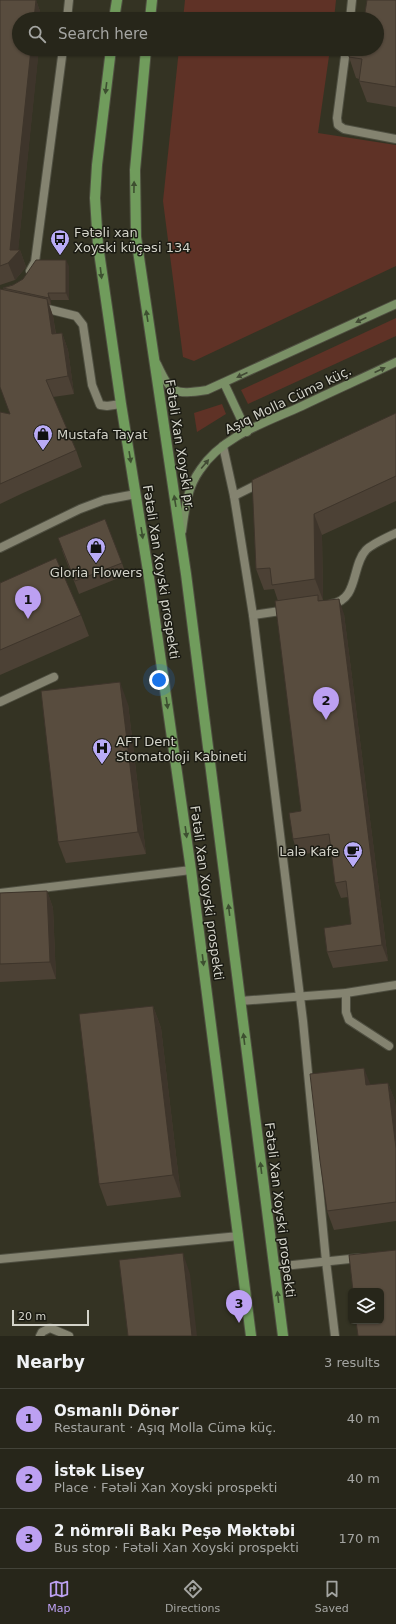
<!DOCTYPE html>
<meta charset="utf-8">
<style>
:root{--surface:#27261a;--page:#2f2e23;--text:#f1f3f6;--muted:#a4a5a2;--line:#434339;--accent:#bca0f2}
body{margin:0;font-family:"DejaVu Sans",sans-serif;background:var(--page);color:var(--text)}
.controls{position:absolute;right:12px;bottom:12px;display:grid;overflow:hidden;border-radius:6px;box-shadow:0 1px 3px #0004}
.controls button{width:36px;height:36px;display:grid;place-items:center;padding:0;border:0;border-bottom:1px solid var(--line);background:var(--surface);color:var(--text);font:20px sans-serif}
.scale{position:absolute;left:12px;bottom:10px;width:77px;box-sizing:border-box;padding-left:4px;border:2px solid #d3d3c9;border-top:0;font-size:11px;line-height:14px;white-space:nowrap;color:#d3d3c9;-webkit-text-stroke:3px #1b1b13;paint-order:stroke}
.you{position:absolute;left:159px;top:680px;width:14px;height:14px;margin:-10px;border:3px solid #fff;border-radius:50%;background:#1a73e8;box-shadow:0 0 0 6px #1a73e833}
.badge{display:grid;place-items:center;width:26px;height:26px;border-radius:50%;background:var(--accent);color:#111;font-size:13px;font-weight:700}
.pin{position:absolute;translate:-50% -33px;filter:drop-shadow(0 1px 2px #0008)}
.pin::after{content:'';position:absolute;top:21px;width:14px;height:12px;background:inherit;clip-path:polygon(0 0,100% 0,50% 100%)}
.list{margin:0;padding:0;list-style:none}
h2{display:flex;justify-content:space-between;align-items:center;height:52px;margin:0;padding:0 16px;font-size:17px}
h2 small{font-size:13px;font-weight:400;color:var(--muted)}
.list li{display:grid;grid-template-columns:26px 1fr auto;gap:12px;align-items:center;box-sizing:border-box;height:60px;padding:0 16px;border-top:1px solid var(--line)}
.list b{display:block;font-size:15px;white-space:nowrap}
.list p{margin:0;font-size:13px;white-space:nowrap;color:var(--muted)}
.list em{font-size:13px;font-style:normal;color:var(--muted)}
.icon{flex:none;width:22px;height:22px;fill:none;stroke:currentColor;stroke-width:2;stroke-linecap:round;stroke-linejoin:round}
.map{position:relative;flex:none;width:396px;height:1336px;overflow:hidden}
.search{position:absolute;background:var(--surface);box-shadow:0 1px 3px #0004;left:12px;right:12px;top:12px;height:44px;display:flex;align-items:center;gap:10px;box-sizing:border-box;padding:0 14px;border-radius:22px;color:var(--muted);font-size:15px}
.sheet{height:232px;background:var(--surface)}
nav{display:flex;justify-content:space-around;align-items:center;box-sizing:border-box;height:56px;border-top:1px solid var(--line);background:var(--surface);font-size:11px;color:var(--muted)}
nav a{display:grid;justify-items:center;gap:2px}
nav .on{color:var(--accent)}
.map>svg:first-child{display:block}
.green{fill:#5f3226}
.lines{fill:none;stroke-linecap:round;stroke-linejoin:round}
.lane-casing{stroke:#4f4f41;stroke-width:10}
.street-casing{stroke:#4f4f41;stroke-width:10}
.secondary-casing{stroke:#4f4f41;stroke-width:10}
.primary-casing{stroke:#4f4f41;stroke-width:12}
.lane{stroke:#848370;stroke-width:8}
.street{stroke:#848370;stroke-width:8}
.secondary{stroke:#7a9066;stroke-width:8}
.primary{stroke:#709c5c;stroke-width:10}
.wall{fill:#4c4135}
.shaded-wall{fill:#3e352b}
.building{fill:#584c3e;stroke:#3e352b}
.oneway{fill:#3d4f30}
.oneway2{fill:#414a34}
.labels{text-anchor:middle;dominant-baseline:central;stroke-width:3;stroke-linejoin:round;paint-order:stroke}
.poi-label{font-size:13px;fill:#d3d3c9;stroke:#1b1b13;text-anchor:start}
.street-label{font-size:13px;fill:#d3d3c9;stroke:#1b1b13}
</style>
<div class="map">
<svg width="396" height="1336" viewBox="0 0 396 1336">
<rect width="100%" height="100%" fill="#343323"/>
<g class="green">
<polygon points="185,0 336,0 334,19 183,19"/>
<polygon points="179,49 330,49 318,133 396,145 396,266 194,361 183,357 163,201"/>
<polygon points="396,318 396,336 248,404 241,390"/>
<polygon points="222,404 226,414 197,432 194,413"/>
</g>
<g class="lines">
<g class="lane-casing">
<g id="lane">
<polyline points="67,19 69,0"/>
<polyline points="350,19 352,0"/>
<polyline points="346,49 337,118 338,125 344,129 396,139"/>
<polyline points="30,271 35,262 63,49"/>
<polyline points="40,307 76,316 83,325 92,385 100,405 107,406 121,404"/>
<polyline points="223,446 234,496 253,615 303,1021 326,1261 335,1336"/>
<polyline points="234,496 262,482"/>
<path d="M331 604C359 600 351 566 366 550 372 544 388 537 396 533"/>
<polyline points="253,615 287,610"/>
<polyline points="0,702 54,677"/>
<polyline points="0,893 191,870"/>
<polyline points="346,993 346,1012 349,1020 389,1046"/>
<polyline points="240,1001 346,993 396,985"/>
<polyline points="0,1259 239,1236"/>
<polyline points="274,1267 359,1258"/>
<polyline points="40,1336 42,1332 50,1328 69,1336"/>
</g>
</g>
<g class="street-casing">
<polyline id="street" points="0,548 80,509 104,500 136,494"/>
</g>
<g class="secondary-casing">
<g id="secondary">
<path d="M157 364C171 394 174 395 207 390L396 304"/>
<polyline points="224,383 247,432"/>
<path d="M182 531C185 509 187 488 200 470 222 436 267 422 302 406 333 391 365 377 396 362"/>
</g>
</g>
<g class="primary-casing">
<g id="primary">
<polyline points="114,19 117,0"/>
<polyline points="150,19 152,0"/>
<polyline points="111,49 97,165 95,198 98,245 121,404 148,571 191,870 251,1336"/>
<polyline points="146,49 135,170 136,237 186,574 283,1336"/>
</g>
</g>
<use href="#lane" class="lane"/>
<use href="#street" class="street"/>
<use href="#secondary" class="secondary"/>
<use href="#primary" class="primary"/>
</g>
<g class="wall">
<polygon points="0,0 36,0 42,17 18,250 20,250 26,267 15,280 0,285"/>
<polygon points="396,0 396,107 367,102 359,81 359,79 356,78 349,57"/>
<polygon points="69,266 69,300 51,300 51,305 49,304 53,316 56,334 62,333 68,350 74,394 53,397 76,450 82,467 23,493 0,504 0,412 10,414 4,290 3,288"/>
<polygon points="396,413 396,501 322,535 323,600 319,600 320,601 344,614 388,961 333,968 327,952 351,924 348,897 341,898 335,883 331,850 298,855 293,839 301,811 278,601 274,589 264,590 256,569"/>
<polygon points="62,550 122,563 126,575 79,594"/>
<polygon points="0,583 81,615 89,636 0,675"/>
<polygon points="128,704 146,854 66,863 58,842"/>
<polygon points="47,891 53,908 56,979 0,982 0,893"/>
<polygon points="153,1006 161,1028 181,1197 107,1206 99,1184"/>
<polygon points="388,1083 395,1101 396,1112 396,1221 334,1230 327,1211 371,1085"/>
</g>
<g class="shaded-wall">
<polygon points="36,0 42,17 42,19 34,19"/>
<polygon points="31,49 39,49 18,252 20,250 26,267 15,280 8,263"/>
<polygon points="66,260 69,266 69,300 66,293"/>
<polygon points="48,293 51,300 51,305 49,298"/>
<polygon points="47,299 53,316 58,351 52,334"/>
<polygon points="62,333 68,350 74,394 68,376"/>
<polygon points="314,514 322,535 323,600 315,579"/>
<polygon points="339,599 344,614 388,961 382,945"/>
<polygon points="120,682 128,704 146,854 138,832"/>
<polygon points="47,891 53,908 56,979 50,962"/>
<polygon points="153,1006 161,1028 181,1197 173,1175"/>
<polygon points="364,1068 371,1086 366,1085"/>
<polygon points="388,1083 395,1101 396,1112 396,1148"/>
<polygon points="183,1253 190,1274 197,1336 192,1336"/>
</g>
<g class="building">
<polygon points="0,0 36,0 34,19 19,19 19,49 31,49 10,250 20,250 8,263 0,266"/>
<polygon points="367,0 396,0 396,87 359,81 362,59 349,57 350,49 377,49 377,19 364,19"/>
<polygon points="36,260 66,260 66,293 48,293 49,298 3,288 13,285 23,279"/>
<polygon points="0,289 47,299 52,334 62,333 68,376 46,380 76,450 0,484 0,412 10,414 0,387"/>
<polygon points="396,413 396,476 314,514 315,579 272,585 270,568 256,569 252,480"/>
<polygon points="105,519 122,563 75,581 58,538"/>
<polygon points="56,558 81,615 0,650 0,583"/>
<polygon points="318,595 318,601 339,599 382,945 327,952 324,928 351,924 346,881 335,883 329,834 293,839 289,813 301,811 275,601"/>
<polygon points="120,682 138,832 58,842 41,691"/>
<polygon points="47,891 50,962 0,964 0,893"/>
<polygon points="153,1006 173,1175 99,1184 79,1014"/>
<polygon points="364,1068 366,1085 388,1083 396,1148 396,1202 327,1211 320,1161 310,1074"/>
<polygon points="396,1250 396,1336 358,1336 356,1321 381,1321 381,1291 353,1291 349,1255"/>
<polygon points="183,1253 192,1336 128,1336 119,1260"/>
</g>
<defs><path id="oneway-solid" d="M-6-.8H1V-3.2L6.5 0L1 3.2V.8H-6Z"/></defs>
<g class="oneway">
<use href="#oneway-solid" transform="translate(106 88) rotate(97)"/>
<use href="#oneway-solid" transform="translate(134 187) rotate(-89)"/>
<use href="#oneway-solid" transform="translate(101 273) rotate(83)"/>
<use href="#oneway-solid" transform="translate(147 316) rotate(-99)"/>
<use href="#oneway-solid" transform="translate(130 457) rotate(81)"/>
<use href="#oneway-solid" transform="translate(175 501) rotate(-99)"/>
<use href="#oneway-solid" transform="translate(142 533) rotate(81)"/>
<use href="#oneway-solid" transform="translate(167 703) rotate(82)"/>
<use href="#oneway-solid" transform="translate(186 832) rotate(82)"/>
<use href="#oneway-solid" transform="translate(229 910) rotate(-97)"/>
<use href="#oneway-solid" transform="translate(203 960) rotate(83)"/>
<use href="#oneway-solid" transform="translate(244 1039) rotate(-97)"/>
<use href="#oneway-solid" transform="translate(261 1168) rotate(-97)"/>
<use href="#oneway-solid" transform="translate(278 1297) rotate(-97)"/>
</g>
<g class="oneway2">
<use href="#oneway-solid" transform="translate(361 320) rotate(155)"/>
<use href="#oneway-solid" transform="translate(380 370) rotate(-25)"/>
<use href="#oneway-solid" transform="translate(242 375) rotate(156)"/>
<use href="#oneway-solid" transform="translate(205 464) rotate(-50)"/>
</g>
<defs>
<g id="bus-pin" transform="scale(1)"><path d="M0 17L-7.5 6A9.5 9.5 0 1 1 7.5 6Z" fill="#b9abf7" stroke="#1b1b13"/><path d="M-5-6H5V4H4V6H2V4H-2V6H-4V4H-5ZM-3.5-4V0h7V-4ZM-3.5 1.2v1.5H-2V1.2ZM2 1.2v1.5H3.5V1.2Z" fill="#111"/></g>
<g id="shop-pin" transform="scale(1)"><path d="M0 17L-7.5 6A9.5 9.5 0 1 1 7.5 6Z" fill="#b9abf7" stroke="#1b1b13"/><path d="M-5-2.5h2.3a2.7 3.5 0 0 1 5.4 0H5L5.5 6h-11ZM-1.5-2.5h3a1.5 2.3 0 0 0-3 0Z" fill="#111"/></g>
<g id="hospital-pin" transform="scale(1)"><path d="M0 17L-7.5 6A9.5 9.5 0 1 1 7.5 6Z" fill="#b9abf7" stroke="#1b1b13"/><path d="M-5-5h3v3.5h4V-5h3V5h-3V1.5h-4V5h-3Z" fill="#111"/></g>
<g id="cafe-pin" transform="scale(1)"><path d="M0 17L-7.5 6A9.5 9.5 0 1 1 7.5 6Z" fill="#b9abf7" stroke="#1b1b13"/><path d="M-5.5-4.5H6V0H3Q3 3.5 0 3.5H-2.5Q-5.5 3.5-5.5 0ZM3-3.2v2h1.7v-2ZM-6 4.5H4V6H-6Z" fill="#111"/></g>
</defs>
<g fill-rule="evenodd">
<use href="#bus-pin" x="60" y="239"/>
<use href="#shop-pin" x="43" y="434"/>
<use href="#shop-pin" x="96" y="547"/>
<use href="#hospital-pin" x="102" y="748"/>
<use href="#cafe-pin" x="353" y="851"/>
</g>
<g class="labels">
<g class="poi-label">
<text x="74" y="232">Fətəli xan<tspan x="74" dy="15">Xoyski küçəsi 134</tspan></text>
<text x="57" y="434">Mustafa Tayat</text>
<text x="96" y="572" text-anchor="middle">Gloria Flowers</text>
<text x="116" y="741">AFT Dent<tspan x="116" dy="15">Stomatoloji Kabineti</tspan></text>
<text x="339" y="851" text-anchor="end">Lalə Kafe</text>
</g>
<g class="street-label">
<text transform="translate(288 400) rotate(-26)">Aşıq Molla Cümə küç.</text>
<text transform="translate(180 445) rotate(81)">Fətəli Xan Xoyski pr.</text>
<text transform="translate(161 572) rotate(81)">Fətəli Xan Xoyski prospekti</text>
<text transform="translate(207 893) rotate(82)">Fətəli Xan Xoyski prospekti</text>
<text transform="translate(280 1210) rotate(83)">Fətəli Xan Xoyski prospekti</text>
</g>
</g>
</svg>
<div class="controls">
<button><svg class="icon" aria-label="layers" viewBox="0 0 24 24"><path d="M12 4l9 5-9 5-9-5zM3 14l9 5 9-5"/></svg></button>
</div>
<div class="scale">20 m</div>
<div class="you"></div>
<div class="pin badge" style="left:28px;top:619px">1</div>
<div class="pin badge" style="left:326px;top:720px">2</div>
<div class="pin badge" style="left:239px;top:1323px">3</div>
<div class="search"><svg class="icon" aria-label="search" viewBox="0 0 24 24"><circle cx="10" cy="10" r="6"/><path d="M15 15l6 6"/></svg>Search here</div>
</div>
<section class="sheet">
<h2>Nearby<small>3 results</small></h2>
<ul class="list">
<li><span class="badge">1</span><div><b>Osmanlı Dönər</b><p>Restaurant · Aşıq Molla Cümə küç.</p></div><em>40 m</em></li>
<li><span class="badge">2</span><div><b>İstək Lisey</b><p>Place · Fətəli Xan Xoyski prospekti</p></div><em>40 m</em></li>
<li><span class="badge">3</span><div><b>2 nömrəli Bakı Peşə Məktəbi</b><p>Bus stop · Fətəli Xan Xoyski prospekti</p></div><em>170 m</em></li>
</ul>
</section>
<nav>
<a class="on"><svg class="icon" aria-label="map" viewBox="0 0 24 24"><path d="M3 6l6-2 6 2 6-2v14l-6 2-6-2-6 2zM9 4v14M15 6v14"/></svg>Map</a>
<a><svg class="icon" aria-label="directions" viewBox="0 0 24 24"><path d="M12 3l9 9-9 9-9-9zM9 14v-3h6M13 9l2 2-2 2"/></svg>Directions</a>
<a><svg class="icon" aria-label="saved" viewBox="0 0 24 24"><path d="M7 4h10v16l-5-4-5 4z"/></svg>Saved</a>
</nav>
